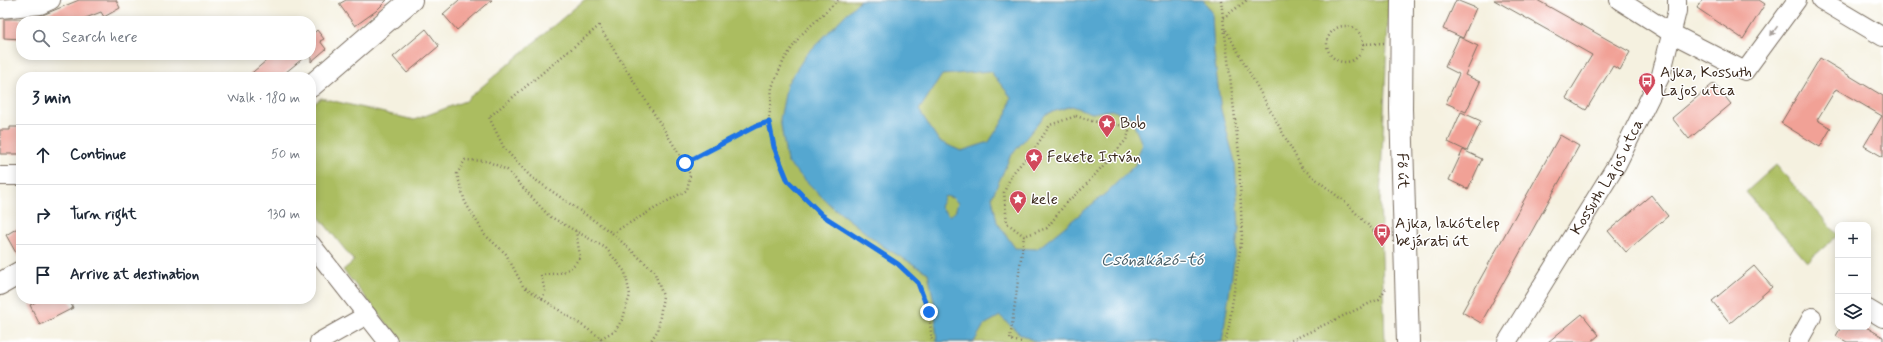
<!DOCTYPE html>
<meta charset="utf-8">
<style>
:root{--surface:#fff;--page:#f6f6f7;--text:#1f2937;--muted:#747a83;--line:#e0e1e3}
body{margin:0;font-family:Mynerve,sans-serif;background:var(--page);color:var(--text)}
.controls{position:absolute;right:12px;bottom:12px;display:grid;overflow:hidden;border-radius:8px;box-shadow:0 2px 10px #0003}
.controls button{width:36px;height:36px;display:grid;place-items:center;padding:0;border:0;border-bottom:1px solid var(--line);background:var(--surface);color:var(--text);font:20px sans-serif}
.stop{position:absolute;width:12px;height:12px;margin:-9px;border:3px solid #1a73e8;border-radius:50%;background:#fff}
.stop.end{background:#1a73e8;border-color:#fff;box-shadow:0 1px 4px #0008}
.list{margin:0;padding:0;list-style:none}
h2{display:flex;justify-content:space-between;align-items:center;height:52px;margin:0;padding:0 16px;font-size:17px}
h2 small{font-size:13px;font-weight:400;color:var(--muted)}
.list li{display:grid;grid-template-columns:26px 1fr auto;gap:12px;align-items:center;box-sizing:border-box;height:60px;padding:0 16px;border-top:1px solid var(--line)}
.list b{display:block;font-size:15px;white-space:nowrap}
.list em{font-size:13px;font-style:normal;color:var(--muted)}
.icon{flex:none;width:22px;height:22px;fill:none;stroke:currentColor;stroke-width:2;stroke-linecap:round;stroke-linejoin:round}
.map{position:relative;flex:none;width:1883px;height:342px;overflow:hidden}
.search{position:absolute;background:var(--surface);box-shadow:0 2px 10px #0003;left:16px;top:16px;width:300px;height:44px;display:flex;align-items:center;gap:10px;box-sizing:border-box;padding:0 14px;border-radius:16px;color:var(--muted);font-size:15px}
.panel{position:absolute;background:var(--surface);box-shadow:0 2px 10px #0003;left:16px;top:72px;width:300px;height:232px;border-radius:16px}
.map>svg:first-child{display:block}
.green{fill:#abbd61;stroke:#737440}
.water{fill:#55a7d0;stroke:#486877;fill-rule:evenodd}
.building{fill:#f1a196}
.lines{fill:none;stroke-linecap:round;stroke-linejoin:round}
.minor-casing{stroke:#7c7062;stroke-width:20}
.major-casing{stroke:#7c7062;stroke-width:24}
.path{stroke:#7c7062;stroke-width:2.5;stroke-dasharray:1 3;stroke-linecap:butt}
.minor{stroke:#fff;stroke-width:18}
.major{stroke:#fff;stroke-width:22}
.oneway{fill:#a79f9a}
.route{stroke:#1a73e8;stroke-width:5}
.labels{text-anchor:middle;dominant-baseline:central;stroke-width:3;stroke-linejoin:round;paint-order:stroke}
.poi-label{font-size:16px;fill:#3b2a1e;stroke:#fff;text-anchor:start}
.street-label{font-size:16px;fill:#3b2a1e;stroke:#fff}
.water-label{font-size:17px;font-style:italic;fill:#455c65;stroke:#fff}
</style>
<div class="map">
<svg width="1883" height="342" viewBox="0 0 1883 342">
<rect width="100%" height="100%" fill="#fff"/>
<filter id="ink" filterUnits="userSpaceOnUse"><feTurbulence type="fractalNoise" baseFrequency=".025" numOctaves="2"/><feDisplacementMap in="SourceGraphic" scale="8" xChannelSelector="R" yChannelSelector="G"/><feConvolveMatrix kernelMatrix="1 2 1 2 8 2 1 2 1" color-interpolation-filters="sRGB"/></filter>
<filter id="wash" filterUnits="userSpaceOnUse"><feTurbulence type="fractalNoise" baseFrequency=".012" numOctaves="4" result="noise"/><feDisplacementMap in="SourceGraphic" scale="16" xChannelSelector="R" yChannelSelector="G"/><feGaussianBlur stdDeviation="0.9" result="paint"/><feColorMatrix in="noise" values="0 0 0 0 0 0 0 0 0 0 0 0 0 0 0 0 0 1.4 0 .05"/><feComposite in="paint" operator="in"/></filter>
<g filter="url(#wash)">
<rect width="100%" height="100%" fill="#f5f1e0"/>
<g class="green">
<polygon points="584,0 1389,0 1380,200 1385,342 402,342 343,270 354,261 311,207 311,106 321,98 414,120 465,101"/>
<polygon points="1776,165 1838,235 1807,262 1746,192"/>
</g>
<path class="water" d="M860 0H1203L1212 12 1214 54 1221 110 1235 162 1239 228 1222 342H1036L1019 333 1000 316 984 325 974 342H937L934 302 928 273 884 247 830 205 787 162 780 119 787 84 806 55ZM990 71 1011 97 1007 114 989 142 961 151 939 141 919 110 942 75ZM1072 106 1092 113 1111 110 1130 116 1142 144 1135 165 1106 193 1037 249 1015 248 997 222 992 197 1010 157 1046 114ZM945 196 953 198 958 203 955 212 949 216 940 207Z"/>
<g id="blocks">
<g class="building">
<polygon points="79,0 116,0 120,8 104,17 101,12 78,21 28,21"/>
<polygon points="346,0 387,0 376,11 355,26 339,4"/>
<polygon points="459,0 492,0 457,30 443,14"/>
<polygon points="1456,0 1476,8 1463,38 1443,29"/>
<polygon points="1494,0 1537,0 1630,52 1620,70 1613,66 1586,110 1566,98 1592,55"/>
<polygon points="1702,0 1759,0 1765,4 1743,39 1697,8"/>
<polygon points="4,19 21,19 21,39 4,38"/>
<polygon points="311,29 314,33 317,30 324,39 320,41 326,49 311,62"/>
<polygon points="426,29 439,46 407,73 393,57"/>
<polygon points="1459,37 1478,46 1465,75 1480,82 1466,112 1446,103 1459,74 1445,67"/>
<polygon points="273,55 307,55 280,77 247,77"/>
<polygon points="1820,58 1883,96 1883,157 1864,146 1882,116 1836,89 1817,120 1831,128 1820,147 1781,123"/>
<polygon points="1714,83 1731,104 1689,139 1672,118"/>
<polygon points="1461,112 1481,121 1467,151 1448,142"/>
<polygon points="10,127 21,127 21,154 0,154 0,130 10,130"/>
<polygon points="1560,135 1579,146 1481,323 1462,312"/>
<polygon points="1463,150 1482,159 1468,189 1449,180"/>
<polygon points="1651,195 1668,216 1626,252 1608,231"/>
<polygon points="21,226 21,260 20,260 6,235"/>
<polygon points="1754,266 1772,287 1730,323 1712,301"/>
<polygon points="41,299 69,299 73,308 40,325 30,305"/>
<polygon points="1582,314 1599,335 1591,342 1548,342"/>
<polygon points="1841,327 1866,327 1883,337 1883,342 1847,342 1836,336"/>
</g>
</g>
</g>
<g filter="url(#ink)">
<use href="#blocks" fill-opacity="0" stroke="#7c7062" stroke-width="1"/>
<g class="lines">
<g class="minor-casing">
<g id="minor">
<polyline points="1619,0 1671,33 1745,71 1797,0"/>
<polyline points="1821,0 1883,37"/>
<polyline points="0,9 40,5 51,0"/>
<polyline points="0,176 21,176"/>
<polyline points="311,244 388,342"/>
<polyline points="1868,309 1883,318"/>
<polyline points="319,342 367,315"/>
<path id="s1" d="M1507 342 1617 164 1661 75 1677 11V0"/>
<polyline points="1798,342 1812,317"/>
</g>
</g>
<g class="major-casing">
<g id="major">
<path id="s2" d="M1402 0 1401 109 1408 342"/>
<polyline points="311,86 411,0"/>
<polyline points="0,284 21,272"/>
</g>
</g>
<g class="path">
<polyline points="838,0 800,36 784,60 772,87 769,122 774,147 788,181 821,215 898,264 918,283 929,312 932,342"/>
<polyline points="1221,0 1239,153 1242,236 1229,326 1225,342"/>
<polyline points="1223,18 1247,0"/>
<circle cx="1345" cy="44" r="18"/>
<polyline points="1226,30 1302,168 1346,203 1378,235"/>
<polyline points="1363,44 1385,43"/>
<polygon points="1076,116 1092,121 1124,126 1129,132 1126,140 1084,187 1066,203 1047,228 1024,236 1007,223 1004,192 1012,174 1035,148 1050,125"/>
<polyline points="685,163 756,125 769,122"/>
<polyline points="612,233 687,190 690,175 685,163 599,26 489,117 504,148 530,176 612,233 654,271 663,296 658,330 650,342"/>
<path d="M542 299 545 291 541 275C561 273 568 274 580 257L576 231"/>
<polyline points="601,338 615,331 623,318 630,295 625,272 606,248 549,216 507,170 487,161 465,160 457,174 465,202 485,235 506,254 523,286 601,338 601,342"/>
<polyline points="1021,342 1010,340 1024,236"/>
<polyline points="1288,342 1379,299 1386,288"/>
</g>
<use href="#minor" class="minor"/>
<use href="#major" class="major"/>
</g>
<defs><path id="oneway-solid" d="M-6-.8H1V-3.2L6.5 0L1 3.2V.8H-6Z"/></defs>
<use class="oneway" href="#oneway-solid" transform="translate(1774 31) rotate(126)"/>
</g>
<g class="lines" filter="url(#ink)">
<polyline class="route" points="685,163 756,126 769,122 774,147 788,181 822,215 898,264 918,283 929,312"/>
</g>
<defs>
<g id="bus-pin" transform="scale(0.9)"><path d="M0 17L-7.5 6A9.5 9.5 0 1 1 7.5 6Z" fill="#d1495b" stroke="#fff"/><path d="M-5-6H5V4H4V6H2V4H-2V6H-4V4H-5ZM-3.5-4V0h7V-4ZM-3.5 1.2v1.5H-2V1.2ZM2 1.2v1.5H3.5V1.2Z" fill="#fff"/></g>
<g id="sight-pin" transform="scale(0.9)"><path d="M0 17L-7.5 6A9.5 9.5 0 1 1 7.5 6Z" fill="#d1495b" stroke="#fff"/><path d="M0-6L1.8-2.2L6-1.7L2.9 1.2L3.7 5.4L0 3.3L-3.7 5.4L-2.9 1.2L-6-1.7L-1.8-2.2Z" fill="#fff"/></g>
</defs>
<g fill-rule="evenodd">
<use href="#bus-pin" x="1647" y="81"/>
<use href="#sight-pin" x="1107" y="123"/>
<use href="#sight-pin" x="1034" y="157"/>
<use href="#sight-pin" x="1018" y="199"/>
<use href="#bus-pin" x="1382" y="232"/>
</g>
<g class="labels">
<g class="poi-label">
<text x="1660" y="72">Ajka, Kossuth<tspan x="1660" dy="18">Lajos utca</tspan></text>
<text x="1120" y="123">Bob</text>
<text x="1047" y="157">Fekete István</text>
<text x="1031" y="199">kele</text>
<text x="1395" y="223">Ajka, lakótelep<tspan x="1395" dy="18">bejárati út</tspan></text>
</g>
<g class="street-label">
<text stroke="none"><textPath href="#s2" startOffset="171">Fő út</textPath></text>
<text stroke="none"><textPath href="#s1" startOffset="193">Kossuth Lajos utca</textPath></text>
</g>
<g class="water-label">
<text x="1152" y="260">Csónakázó-tó</text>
</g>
</g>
</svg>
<div class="controls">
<button>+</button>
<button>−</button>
<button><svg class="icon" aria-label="layers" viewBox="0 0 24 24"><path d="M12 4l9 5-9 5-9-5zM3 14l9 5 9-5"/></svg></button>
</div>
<div class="stop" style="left:685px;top:163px"></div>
<div class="stop end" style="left:929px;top:312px"></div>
<div class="search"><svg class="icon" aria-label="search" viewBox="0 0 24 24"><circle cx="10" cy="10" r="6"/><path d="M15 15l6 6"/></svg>Search here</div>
<section class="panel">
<h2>3 min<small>Walk · 180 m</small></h2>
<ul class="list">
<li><svg class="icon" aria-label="ahead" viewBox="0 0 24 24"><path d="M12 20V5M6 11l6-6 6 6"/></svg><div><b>Continue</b></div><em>50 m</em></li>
<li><svg class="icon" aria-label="right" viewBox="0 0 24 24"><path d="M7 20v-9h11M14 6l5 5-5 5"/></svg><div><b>Turn right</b></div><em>130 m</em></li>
<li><svg class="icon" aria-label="arrive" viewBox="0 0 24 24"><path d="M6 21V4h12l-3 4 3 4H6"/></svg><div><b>Arrive at destination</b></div></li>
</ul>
</section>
</div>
